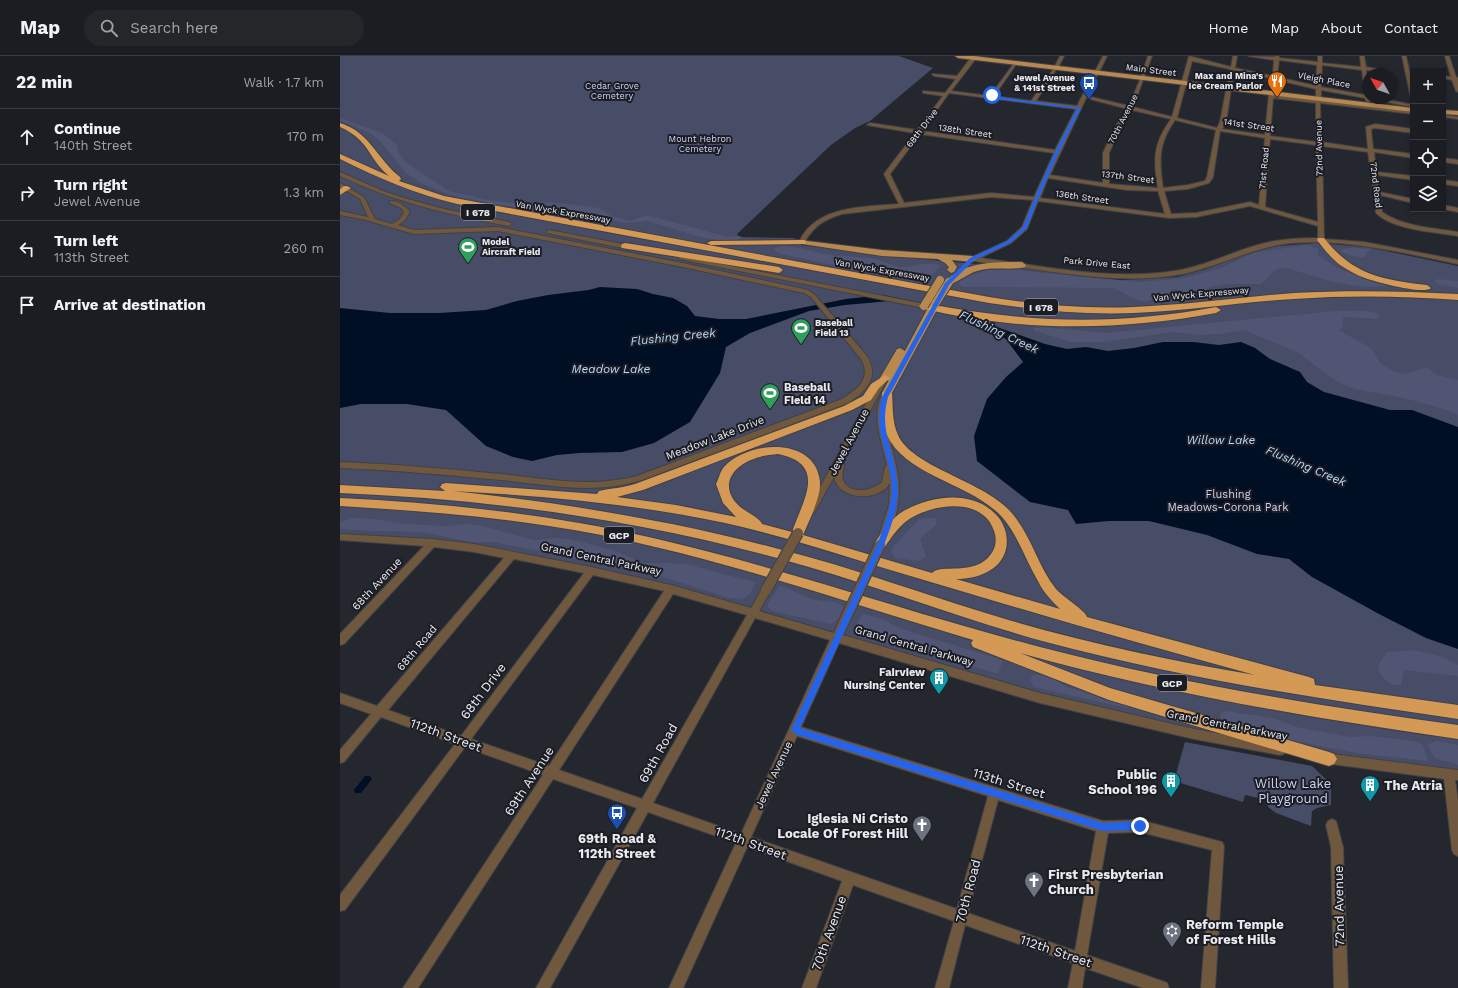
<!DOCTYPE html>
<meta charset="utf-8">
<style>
:root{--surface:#1c1d22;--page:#25262a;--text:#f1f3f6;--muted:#a0a2a5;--line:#3a3b40}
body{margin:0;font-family:"Work Sans",sans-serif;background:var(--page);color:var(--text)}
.controls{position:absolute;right:12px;top:12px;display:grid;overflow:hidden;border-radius:0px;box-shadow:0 2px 6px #0003}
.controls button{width:36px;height:36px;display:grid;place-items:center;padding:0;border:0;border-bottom:1px solid var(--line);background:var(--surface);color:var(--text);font:20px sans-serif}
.compass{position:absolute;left:1022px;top:12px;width:36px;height:36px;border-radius:50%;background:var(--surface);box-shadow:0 2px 6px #0003;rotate:310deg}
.stop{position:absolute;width:12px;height:12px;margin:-9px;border:3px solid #2563eb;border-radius:50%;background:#fff}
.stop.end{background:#2563eb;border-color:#fff;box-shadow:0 1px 4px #0008}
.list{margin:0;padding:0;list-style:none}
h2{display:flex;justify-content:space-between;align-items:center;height:52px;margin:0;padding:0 16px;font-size:17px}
h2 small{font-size:13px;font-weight:400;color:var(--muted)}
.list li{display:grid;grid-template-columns:26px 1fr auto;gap:12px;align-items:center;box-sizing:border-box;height:56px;padding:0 16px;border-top:1px solid var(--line)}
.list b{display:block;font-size:15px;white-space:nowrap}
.list p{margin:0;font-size:13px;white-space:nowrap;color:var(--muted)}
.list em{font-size:13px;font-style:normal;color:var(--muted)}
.icon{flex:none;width:22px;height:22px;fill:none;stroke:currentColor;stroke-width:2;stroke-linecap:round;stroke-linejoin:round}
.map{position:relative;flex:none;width:1118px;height:932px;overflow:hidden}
header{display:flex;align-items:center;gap:24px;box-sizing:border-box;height:56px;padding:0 20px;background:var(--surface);border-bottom:1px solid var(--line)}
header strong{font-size:19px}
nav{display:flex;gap:22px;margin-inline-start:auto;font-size:14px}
.search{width:280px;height:36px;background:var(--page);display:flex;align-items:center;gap:10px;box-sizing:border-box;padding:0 14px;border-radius:22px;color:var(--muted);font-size:15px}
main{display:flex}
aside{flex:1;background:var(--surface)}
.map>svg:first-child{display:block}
.green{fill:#474c67}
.forest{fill:#505574}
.water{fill:#000f23}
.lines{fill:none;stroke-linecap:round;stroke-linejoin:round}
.minor-casing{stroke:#404249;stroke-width:2}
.major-casing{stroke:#404249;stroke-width:2}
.highway-casing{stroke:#404249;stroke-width:2}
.minor{fill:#6f583e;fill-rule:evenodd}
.major{fill:#b7884f;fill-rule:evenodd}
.highway{fill:#d49a55;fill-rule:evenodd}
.minor-bridge-casing{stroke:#404249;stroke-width:12;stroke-linecap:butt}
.major-bridge-casing{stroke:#404249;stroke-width:10;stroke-linecap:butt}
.minor-bridge{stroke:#6f583e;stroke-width:10}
.major-bridge{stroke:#b7884f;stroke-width:8}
.route{fill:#2563eb}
.labels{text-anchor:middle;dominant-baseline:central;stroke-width:4;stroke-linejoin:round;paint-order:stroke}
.far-street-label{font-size:9px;fill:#e9eaef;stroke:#1c1d24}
.far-poi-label{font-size:9px;font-weight:bold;fill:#e9eaef;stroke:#1c1d24;text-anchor:end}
.far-park-label{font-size:9px;fill:#ccd3f5;stroke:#1c1d24}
.shield{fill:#1c1d24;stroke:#acacb2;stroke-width:1}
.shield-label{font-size:10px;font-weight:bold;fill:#e9eaef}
.poi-label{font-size:11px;font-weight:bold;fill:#e9eaef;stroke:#1c1d24;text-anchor:start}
.street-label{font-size:11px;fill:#e9eaef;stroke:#1c1d24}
.park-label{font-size:11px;fill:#ccd3f5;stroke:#1c1d24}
.water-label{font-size:12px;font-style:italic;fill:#b4dafe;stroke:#1c1d24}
.near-street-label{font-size:13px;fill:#e9eaef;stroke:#1c1d24}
.near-poi-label{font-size:13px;font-weight:bold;fill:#e9eaef;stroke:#1c1d24;text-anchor:start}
.near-park-label{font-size:13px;fill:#ccd3f5;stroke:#1c1d24}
</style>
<header>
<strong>Map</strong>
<div class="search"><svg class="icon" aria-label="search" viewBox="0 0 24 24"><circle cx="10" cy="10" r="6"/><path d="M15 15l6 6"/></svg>Search here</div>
<nav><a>Home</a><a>Map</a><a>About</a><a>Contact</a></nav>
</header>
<main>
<aside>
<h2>22 min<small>Walk · 1.7 km</small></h2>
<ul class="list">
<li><svg class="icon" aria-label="ahead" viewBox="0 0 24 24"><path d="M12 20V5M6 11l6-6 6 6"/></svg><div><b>Continue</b><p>140th Street</p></div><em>170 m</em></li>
<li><svg class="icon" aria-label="right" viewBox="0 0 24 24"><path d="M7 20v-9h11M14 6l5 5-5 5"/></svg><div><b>Turn right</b><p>Jewel Avenue</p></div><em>1.3 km</em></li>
<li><svg class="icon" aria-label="left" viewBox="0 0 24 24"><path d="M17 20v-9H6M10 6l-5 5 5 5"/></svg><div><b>Turn left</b><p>113th Street</p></div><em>260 m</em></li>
<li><svg class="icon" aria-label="arrive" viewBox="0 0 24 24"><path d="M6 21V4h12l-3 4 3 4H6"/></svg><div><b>Arrive at destination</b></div></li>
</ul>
</aside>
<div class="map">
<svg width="1118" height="932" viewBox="0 0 1118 932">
<rect width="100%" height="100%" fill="#25272e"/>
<g class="green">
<polygon points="0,0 559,0 593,12 530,65 515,72 491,89 397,178 399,181 456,182 454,184 425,185 601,205 678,211 754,222 782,224 837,221 866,213 918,194 938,190 975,187 1027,191 1118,210 1118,723 879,677 876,678 703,637 387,545 172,499 0,481"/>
<polygon points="845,686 972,710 991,728 991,749 977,752 972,755 971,770 936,757 928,751 927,744 905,739 903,746 834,725"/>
</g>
<g class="forest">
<polygon points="0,62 42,77 57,89 59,98 68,108 109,135 153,145 190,148 211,146 259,152 271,160 290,165 307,159 388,181 400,180 402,182 391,186 360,181 307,165 285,167 268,164 255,157 236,157 159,149 110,139 83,128 67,118 40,85 28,76 0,65"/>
<path d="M965 189 971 190 978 193V199L997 212 1048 230C1011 235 977 220 942 211L934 215 921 228H888L866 232 869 238C859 244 845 235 834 233L822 241 805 246 794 243 774 232 624 231 618 228C627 218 643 216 655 212L797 226 845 222 881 212 913 197Z"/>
<path d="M440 190C455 190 470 195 485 198 502 201 520 200 536 203 544 205 552 210 560 211 574 212 581 205 599 209V211C590 218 596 226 581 224L532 217 441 198 435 195V192Z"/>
<polygon points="1010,192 1029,193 1031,195 1027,196 1026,200 1023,202 1009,199 1002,196 1003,193"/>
<polygon points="1098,223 1118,225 1118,232 1099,229 1094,225"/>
<polygon points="996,255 1027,255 1037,257 1039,259 1036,263 1003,261 1003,270 999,274 1032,293 1040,307 1055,316 1067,318 1087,311 1096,319 1118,324 1118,359 1107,354 1068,343 1015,333 1002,328 987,319 959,297 904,274 880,278 859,279 833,276 764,286 731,286 695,275 693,272 703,271 766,277"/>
<polygon points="13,462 32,463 66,468 105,470 125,468 143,470 194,484 214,482 230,483 277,495 302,507 330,507 351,509 382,518 413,525 416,527 409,539 402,543 389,542 317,519 154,486 129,486 83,476 32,475 0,473 0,466"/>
<polygon points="587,462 594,462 597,464 596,469 580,483 586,501 578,505 556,502 551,496 553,491 579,463"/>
<path d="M439 530C452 532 463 542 476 544 486 546 495 544 503 550 502 557 497 566 491 568L432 555 428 551V548Z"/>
<polygon points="523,558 542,563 562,573 659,603 663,604 658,618 598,600 523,581 516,577 515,574 517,567"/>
<path d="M1074 594 1100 600 1118 609V620L1064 614 1061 629C1049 630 1044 624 1038 614L1040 606 1047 596Z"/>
<polygon points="694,618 710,621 725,630 783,648 791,653 694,631 690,624"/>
<polygon points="887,655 936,663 960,672 1011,681 1030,680 1074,685 1083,689 1088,705 1016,697 930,680 886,667 881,663 880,657"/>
<path d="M1097 685 1118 689V709C1102 701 1094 710 1088 688Z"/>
</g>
<g class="water">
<polygon points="260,231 297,233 313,238 333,242 347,250 355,260 379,263 406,263 506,243 543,239 623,255 654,270 705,288 727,293 746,291 768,295 794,292 823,286 853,286 879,289 901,286 915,292 930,303 960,316 967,326 984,336 1050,354 1072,354 1118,371 1118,593 1086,582 1039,558 972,521 949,503 917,498 867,479 809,465 769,465 736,468 728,454 690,446 637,405 634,380 647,343 666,321 683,306 666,283 622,263 617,258 550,245 505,249 469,255 410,277 386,291 380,317 350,366 314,387 282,396 239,397 217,399 192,405 173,401 146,390 106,354 67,348 21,348 0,352 0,252 50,257 99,257 146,254 177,245 208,239 249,234"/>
<polygon points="25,720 30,720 32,723 21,737 15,737 14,734"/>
</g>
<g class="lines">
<g class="minor-casing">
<g id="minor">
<path d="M635 0H640L634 5 611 35 650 40 675 6 677 7 654 40 691 45 715 11 717 12 696 45 737 50 763 0H767L747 40 789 50 801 21 808 0H812L793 51 832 61 849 0 891 11 893 0H897L895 12 933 20 934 4 908 0 935 1V0H939V2L978 6V0H982V7L1021 11 1020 0H1024L1026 11 1049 15 1047 16 1026 14 1028 42H1039L1073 49V51L1030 43V45L1028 46 1026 45 1025 42 981 34V44L1073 56V58L980 47 981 86 1028 93 1026 71 1035 68 1073 73V77L1035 72 1031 73 1033 93 1073 98V102L1034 96 1036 116 1073 120V124L1037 119 1039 136 1073 143V147L1040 139 1042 156C1064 171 1093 172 1118 176V180C1095 176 1053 174 1036 157L1028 96 982 90 984 183 1024 186 1118 204V208C1064 197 1009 183 953 187 915 190 881 210 843 218 791 228 736 219 684 212 666 209 647 208 630 204V202L667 185 682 171 693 144 651 141 502 158C483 164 474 170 464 187H460L459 186C476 149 524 151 559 148L544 118 575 77 527 69 530 67 577 74 603 40 583 37V35L605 37 616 23 594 20 592 18 617 20 630 3ZM939 4 977 9 976 30 937 21ZM852 5 890 13 880 66 877 72 837 62ZM982 9 1022 14 1025 39 981 31ZM894 14 976 33V44L933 39V37H929L925 79 882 73 886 66ZM609 37 736 53 715 94 582 75ZM746 42 788 53 775 71 763 97V127L710 119ZM933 42 976 47V86L930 80ZM792 54 831 63C813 88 813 103 818 132L769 128V97L781 71ZM835 64 876 74 867 121 865 125 848 129 823 132C819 104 818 88 835 64ZM880 75 925 82 919 149 910 146 856 157 831 158 824 135 848 133 869 127 873 121ZM580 78 714 97 694 141 651 137 564 147 550 118ZM930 83 976 89 978 166 925 151ZM708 122 787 134 818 135 825 158 700 142ZM698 145 829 162 856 161 910 150 978 170V182C959 182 939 183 921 188 891 196 864 211 834 215 769 225 704 210 640 202L671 187 687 173Z"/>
<polygon points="720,0 724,0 719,10 715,10"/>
<polygon points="1062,0 1066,0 1073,31 1073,43 1071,42"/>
<polygon points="1105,0 1109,0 1116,21 1118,22 1118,36 1116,35 1112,24 1103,22 1103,20 1111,21"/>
<polygon points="1103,59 1118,61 1118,63 1103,61"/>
<polygon points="1103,102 1118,104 1118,108 1103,106"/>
<path d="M0 116 43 135 64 142 104 153 169 166 172 168 169 170C110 159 54 146 0 120Z"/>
<polygon points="1103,124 1118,126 1118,130 1103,128"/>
<path d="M0 127 24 141 35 163 52 168 60 163 64 156 61 152 50 147V145C58 144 65 150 70 156L64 165 58 169 74 174 158 171 343 207 468 234 475 239 527 300C540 322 526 335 508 347L302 424C252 439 211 429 161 424 107 419 54 414 0 412V406C54 408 107 413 161 418 208 423 250 432 297 420L502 343C518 333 532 322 521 303L471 241 464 237 343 211 158 175 74 178 22 163 0 159V155L28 161 20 143 0 131Z"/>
<polygon points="1103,149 1118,152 1118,156 1103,153"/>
<polygon points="209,174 293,190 296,192 293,194 207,177 207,175"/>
<polygon points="341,200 584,248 587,250 584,252 339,203 339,201"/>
<path d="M540 322H546L547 324 502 406 504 408C504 413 501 419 503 424 509 439 533 435 542 426L545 411 547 409C542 386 531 360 542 338H548L549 340C542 371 553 390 558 419 561 440 557 464 547 482H541L539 480 549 449 550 427C539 446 499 445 494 421L474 457 471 458 467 455Z"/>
<path d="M0 478 92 483 134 488 251 511 331 529 411 552 423 531 426 530 429 531 431 534 419 555 494 577 500 563 504 562 508 563 509 566 503 579 700 637 854 673 944 690 946 694 944 698 940 699 854 683 700 647 499 587 461 671 763 765 800 764 882 786 884 790 875 932H861L872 794 800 776 768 777 747 899 822 925 827 927 829 932H803L745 912 742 932H728L733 907 625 869 609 932H595L614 865 513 829 476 932H462L502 825 407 791 343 932H329L396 787 308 756 210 932H196L297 752 213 723 78 932H63L203 719 125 691 5 854 0 855V839L115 688 41 661 4 706 0 707V694L31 658 0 647V637L37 650 164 502 134 496 94 491 4 588 0 589V578L84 490 0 484ZM174 503 244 517 121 680 48 654ZM253 519 324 535 209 710 131 683ZM333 538 407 559 302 743 219 714ZM415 562 490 584 401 778 313 747ZM457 680 648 740 617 853 411 781ZM658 744 756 775 735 895 628 857Z"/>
<polygon points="984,697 1118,714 1118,724 1115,724 1118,745 1118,800 1114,798 1112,794 1104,723 984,707 980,706 978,702 980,698"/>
<polygon points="992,763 996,765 1003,791 1008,932 994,932 991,791 986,769 988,765"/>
</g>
</g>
<g class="major-casing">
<g id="major">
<polygon points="615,0 633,0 1073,52 1073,56 618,2"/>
<polygon points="1103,54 1118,55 1118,59 1103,58"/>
<polygon points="459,184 542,194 632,200 636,203 632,206 612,204 617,211 614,216 611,217 607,214 609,211 605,207 598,203 542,200 462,188 459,188 458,186"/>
<path d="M682 206 686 209 685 211C670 215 653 210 637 215 629 217 613 230 606 228L605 226C623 205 657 206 682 206Z"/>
<polygon points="595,245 600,248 552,337 547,340 543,339 542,337 550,322 549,324 545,325 540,322 557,293 560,292 565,295 590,248"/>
</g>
</g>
<g class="highway-casing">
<g id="highway">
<path d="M0 67C30 76 37 103 60 121L61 123 59 125 104 140 649 241C697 249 745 253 794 251 848 249 901 241 954 237 1009 234 1064 235 1118 238V244C1064 240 1009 239 954 243 901 246 848 255 794 257 745 259 697 254 649 247L117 148C76 138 38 122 0 103V98L49 120C28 103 30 84 0 71Z"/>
<polygon points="4,130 7,130 11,132 0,139 0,133"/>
<path d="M978 182H984C1013 219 1043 224 1087 229L1091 232C1084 239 1036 226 1025 222 1016 219 1008 214 1000 209 991 202 984 193 977 184Z"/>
<polygon points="462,184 465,184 466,186 465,188 371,189 367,187 371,185"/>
<polygon points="285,187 439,211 443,214 439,217 282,192 281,190 282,188"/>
<path d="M584 247C687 267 773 270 876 251L881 254 876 257C779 275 678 276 581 252L579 250Z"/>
<path d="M545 319 550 322 539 332 531 344 512 354 303 434 277 441 336 449 396 461 383 447 376 428C379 423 380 415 384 411 408 384 476 380 480 426 481 441 469 465 463 479L592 517C600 507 635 521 651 498 656 491 657 483 654 475 643 440 591 448 568 464 558 471 551 482 544 492L540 494 536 492 534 489C540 478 549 466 559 458 584 441 626 433 651 454 672 470 673 502 649 515 639 521 627 523 616 523L720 553C712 545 704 537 699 527 686 505 679 481 662 461 631 427 565 420 547 379 541 366 542 351 542 337L547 334 552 337C553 351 552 366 558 379 572 411 643 425 670 455 691 478 697 509 716 533 723 541 746 555 747 561L969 621 974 623 975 629 1118 649V663C980 643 841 622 706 586 615 561 527 526 437 502 294 463 148 443 0 437V429L105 435 100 431 102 428 106 427 257 438 259 435C271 432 283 432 295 428L504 350 523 340 531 328ZM438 398C488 408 463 444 452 476L422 468C420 462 404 455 398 449 377 427 396 407 420 401 425 399 432 399 438 398ZM113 435C204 440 296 448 385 467 452 482 518 505 584 524 694 557 804 589 915 619 833 605 752 588 672 565 593 542 515 512 435 492 329 464 222 447 113 435Z"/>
<path d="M0 442C105 447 210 458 313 482 444 512 570 557 700 591 838 627 978 650 1118 669V683C971 662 823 637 680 597L770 632 989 696 994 698 997 703 994 708 989 710 769 644 633 591 631 587 633 584C508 547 384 503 256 478 172 462 86 455 0 450Z"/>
</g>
</g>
<use href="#minor" class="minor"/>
<use href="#major" class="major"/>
<use href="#highway" class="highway"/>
<g class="minor-bridge-casing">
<g id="minor-bridge">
<polyline points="426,534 458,477"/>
<polyline points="504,566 540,489"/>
</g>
</g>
<g class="major-bridge-casing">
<g id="major-bridge">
<polyline points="595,248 609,226"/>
<polyline points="584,250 600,224"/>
</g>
</g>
<use href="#minor-bridge" class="minor-bridge"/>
<use href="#major-bridge" class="major-bridge"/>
</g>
<path class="route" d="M651 38H654L653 40 741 52 718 98 697 146 687 172 670 187 634 204 609 229 548 341C539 374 553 391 557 423 561 446 552 467 544 489L460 672 763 767 800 765 803 766 804 770 803 773 800 774 763 775 455 678 451 674 537 489C545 467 554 446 551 423 547 391 533 374 542 341L605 227 630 202 667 185 683 171 693 146 714 98 737 53 649 42Z"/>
<defs>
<g id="restaurant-pin" transform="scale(1)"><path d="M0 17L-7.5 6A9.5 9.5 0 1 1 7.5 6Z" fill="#e8710a" stroke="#1c1d24"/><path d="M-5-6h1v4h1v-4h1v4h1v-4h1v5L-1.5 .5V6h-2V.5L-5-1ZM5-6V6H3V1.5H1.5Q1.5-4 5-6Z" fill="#fff"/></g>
<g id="bus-pin" transform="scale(1)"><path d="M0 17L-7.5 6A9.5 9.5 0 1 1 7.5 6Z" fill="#1a4fb4" stroke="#1c1d24"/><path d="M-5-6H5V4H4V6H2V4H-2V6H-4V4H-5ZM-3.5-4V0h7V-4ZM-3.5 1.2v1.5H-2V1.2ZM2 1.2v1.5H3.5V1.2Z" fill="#fff"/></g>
<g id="stadium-pin" transform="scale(1)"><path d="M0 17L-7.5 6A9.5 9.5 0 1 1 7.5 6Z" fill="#2e9e5b" stroke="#1c1d24"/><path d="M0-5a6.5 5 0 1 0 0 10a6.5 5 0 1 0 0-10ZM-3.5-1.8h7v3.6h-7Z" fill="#fff"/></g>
<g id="building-pin" transform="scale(1)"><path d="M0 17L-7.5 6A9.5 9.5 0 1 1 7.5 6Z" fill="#0f9aa8" stroke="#1c1d24"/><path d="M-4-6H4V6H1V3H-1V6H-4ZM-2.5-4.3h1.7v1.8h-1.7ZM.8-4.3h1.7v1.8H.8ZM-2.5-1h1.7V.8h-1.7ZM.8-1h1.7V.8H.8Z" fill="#fff"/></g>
<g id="church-pin" transform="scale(1)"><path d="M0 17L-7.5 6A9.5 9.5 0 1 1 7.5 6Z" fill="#6b7280" stroke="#1c1d24"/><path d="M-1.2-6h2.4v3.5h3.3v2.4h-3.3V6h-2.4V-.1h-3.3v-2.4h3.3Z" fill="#fff"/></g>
<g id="synagogue-pin" transform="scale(1)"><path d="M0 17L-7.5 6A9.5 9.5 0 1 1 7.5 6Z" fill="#6b7280" stroke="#1c1d24"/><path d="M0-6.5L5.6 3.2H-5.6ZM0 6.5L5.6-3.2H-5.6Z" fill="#fff"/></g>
</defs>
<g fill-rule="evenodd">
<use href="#restaurant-pin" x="937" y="25"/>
<use href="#bus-pin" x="749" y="27"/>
<use href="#stadium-pin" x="128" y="191"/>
<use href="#stadium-pin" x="461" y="272"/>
<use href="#stadium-pin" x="430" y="337"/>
<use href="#building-pin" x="599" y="622"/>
<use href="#building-pin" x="831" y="725"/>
<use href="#building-pin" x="1030" y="729"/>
<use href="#bus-pin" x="277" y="757"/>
<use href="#church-pin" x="582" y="769"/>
<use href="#church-pin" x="694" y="825"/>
<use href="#synagogue-pin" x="832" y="875"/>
</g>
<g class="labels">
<g class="far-street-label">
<text transform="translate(811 14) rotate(7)">Main Street</text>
<text transform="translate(984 24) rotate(11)">Vleigh Place</text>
<text transform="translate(783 63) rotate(-63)">70th Avenue</text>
<text transform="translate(909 69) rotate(8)">141st Street</text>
<text transform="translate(582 72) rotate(-53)">68th Drive</text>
<text transform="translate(625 75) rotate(8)">138th Street</text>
<text transform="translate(979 92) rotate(-91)">72nd Avenue</text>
<text transform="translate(924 112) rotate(-85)">71st Road</text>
<text transform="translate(788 121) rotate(7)">137th Street</text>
<text transform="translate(1036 129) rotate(83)">72nd Road</text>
<text transform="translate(742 141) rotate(8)">136th Street</text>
<text transform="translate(223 156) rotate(10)">Van Wyck Expressway</text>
<text transform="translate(757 207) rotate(5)">Park Drive East</text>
<text transform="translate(542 214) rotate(10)">Van Wyck Expressway</text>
<text transform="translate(861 238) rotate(-5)">Van Wyck Expressway</text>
</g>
<g class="far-poi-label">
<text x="923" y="20">Max and Mina's<tspan x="923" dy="10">Ice Cream Parlor</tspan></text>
<text x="735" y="22">Jewel Avenue<tspan x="735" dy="10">&amp; 141st Street</tspan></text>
<text x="142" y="186" text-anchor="start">Model<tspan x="142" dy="10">Aircraft Field</tspan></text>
<text x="475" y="267" text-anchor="start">Baseball<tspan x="475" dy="10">Field 13</tspan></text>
</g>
<g class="far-park-label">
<text x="272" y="30">Cedar Grove<tspan x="272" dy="10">Cemetery</tspan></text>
<text x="360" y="83">Mount Hebron<tspan x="360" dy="10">Cemetery</tspan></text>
</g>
<g class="shield">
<rect x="121" y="148" width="34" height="16" rx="3"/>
<rect x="684" y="243" width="34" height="16" rx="3"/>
<rect x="264" y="471" width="30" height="16" rx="3"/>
<rect x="817" y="619" width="30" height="16" rx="3"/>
</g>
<g class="shield-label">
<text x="138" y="156">I 678</text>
<text x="701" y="251">I 678</text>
<text x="279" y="479">GCP</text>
<text x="832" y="627">GCP</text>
</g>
<g class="poi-label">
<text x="444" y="331">Baseball<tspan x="444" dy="13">Field 14</tspan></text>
<text x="585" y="616" text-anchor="end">Fairview<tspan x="585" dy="13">Nursing Center</tspan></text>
</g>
<g class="street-label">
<text transform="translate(375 382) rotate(-21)">Meadow Lake Drive</text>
<text transform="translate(509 386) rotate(-62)">Jewel Avenue</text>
<text transform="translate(261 503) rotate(12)">Grand Central Parkway</text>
<text transform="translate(37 528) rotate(-47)">68th Avenue</text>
<text transform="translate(574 590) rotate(16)">Grand Central Parkway</text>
<text transform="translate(77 592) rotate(-50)">68th Road</text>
<text transform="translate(887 669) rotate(11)">Grand Central Parkway</text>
<text transform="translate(434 719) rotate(-65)">Jewel Avenue</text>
</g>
<g class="park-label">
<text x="888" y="438">Flushing<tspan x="888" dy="13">Meadows-Corona Park</tspan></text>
</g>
<g class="water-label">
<text transform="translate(659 276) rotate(25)">Flushing Creek</text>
<text transform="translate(333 281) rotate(-6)">Flushing Creek</text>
<text x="271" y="313">Meadow Lake</text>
<text x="881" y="384">Willow Lake</text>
<text transform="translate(966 410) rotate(23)">Flushing Creek</text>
</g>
<g class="near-street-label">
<text transform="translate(143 635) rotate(-53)">68th Drive</text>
<text transform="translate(106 679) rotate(20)">112th Street</text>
<text transform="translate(318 697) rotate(-61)">69th Road</text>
<text transform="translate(189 725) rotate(-57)">69th Avenue</text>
<text transform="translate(669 727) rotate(17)">113th Street</text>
<text transform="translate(411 787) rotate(20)">112th Street</text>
<text transform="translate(628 835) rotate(-75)">70th Road</text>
<text transform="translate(999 850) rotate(-91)">72nd Avenue</text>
<text transform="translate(489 877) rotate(-70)">70th Avenue</text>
<text transform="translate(716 895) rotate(19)">112th Street</text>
</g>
<g class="near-poi-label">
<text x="817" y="718" text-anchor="end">Public<tspan x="817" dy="15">School 196</tspan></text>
<text x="1044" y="729">The Atria</text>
<text x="568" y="762" text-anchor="end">Iglesia Ni Cristo<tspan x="568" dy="15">Locale Of Forest Hill</tspan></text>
<text x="277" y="782" text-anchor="middle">69th Road &amp;<tspan x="277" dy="15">112th Street</tspan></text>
<text x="708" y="818">First Presbyterian<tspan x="708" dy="15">Church</tspan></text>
<text x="846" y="868">Reform Temple<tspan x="846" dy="15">of Forest Hills</tspan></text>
</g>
<g class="near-park-label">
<text x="953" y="727">Willow Lake<tspan x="953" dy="15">Playground</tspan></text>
</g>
</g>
</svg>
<div class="controls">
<button>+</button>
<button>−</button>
<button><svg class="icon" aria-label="locate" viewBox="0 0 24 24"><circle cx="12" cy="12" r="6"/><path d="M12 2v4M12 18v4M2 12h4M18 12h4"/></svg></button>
<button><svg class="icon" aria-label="layers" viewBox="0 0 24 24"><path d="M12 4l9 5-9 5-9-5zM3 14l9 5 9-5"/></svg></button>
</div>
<svg class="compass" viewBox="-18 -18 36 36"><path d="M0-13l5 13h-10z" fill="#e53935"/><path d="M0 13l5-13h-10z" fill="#a0a2a5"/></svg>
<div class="stop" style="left:652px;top:39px"></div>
<div class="stop end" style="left:800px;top:770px"></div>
</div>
</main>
